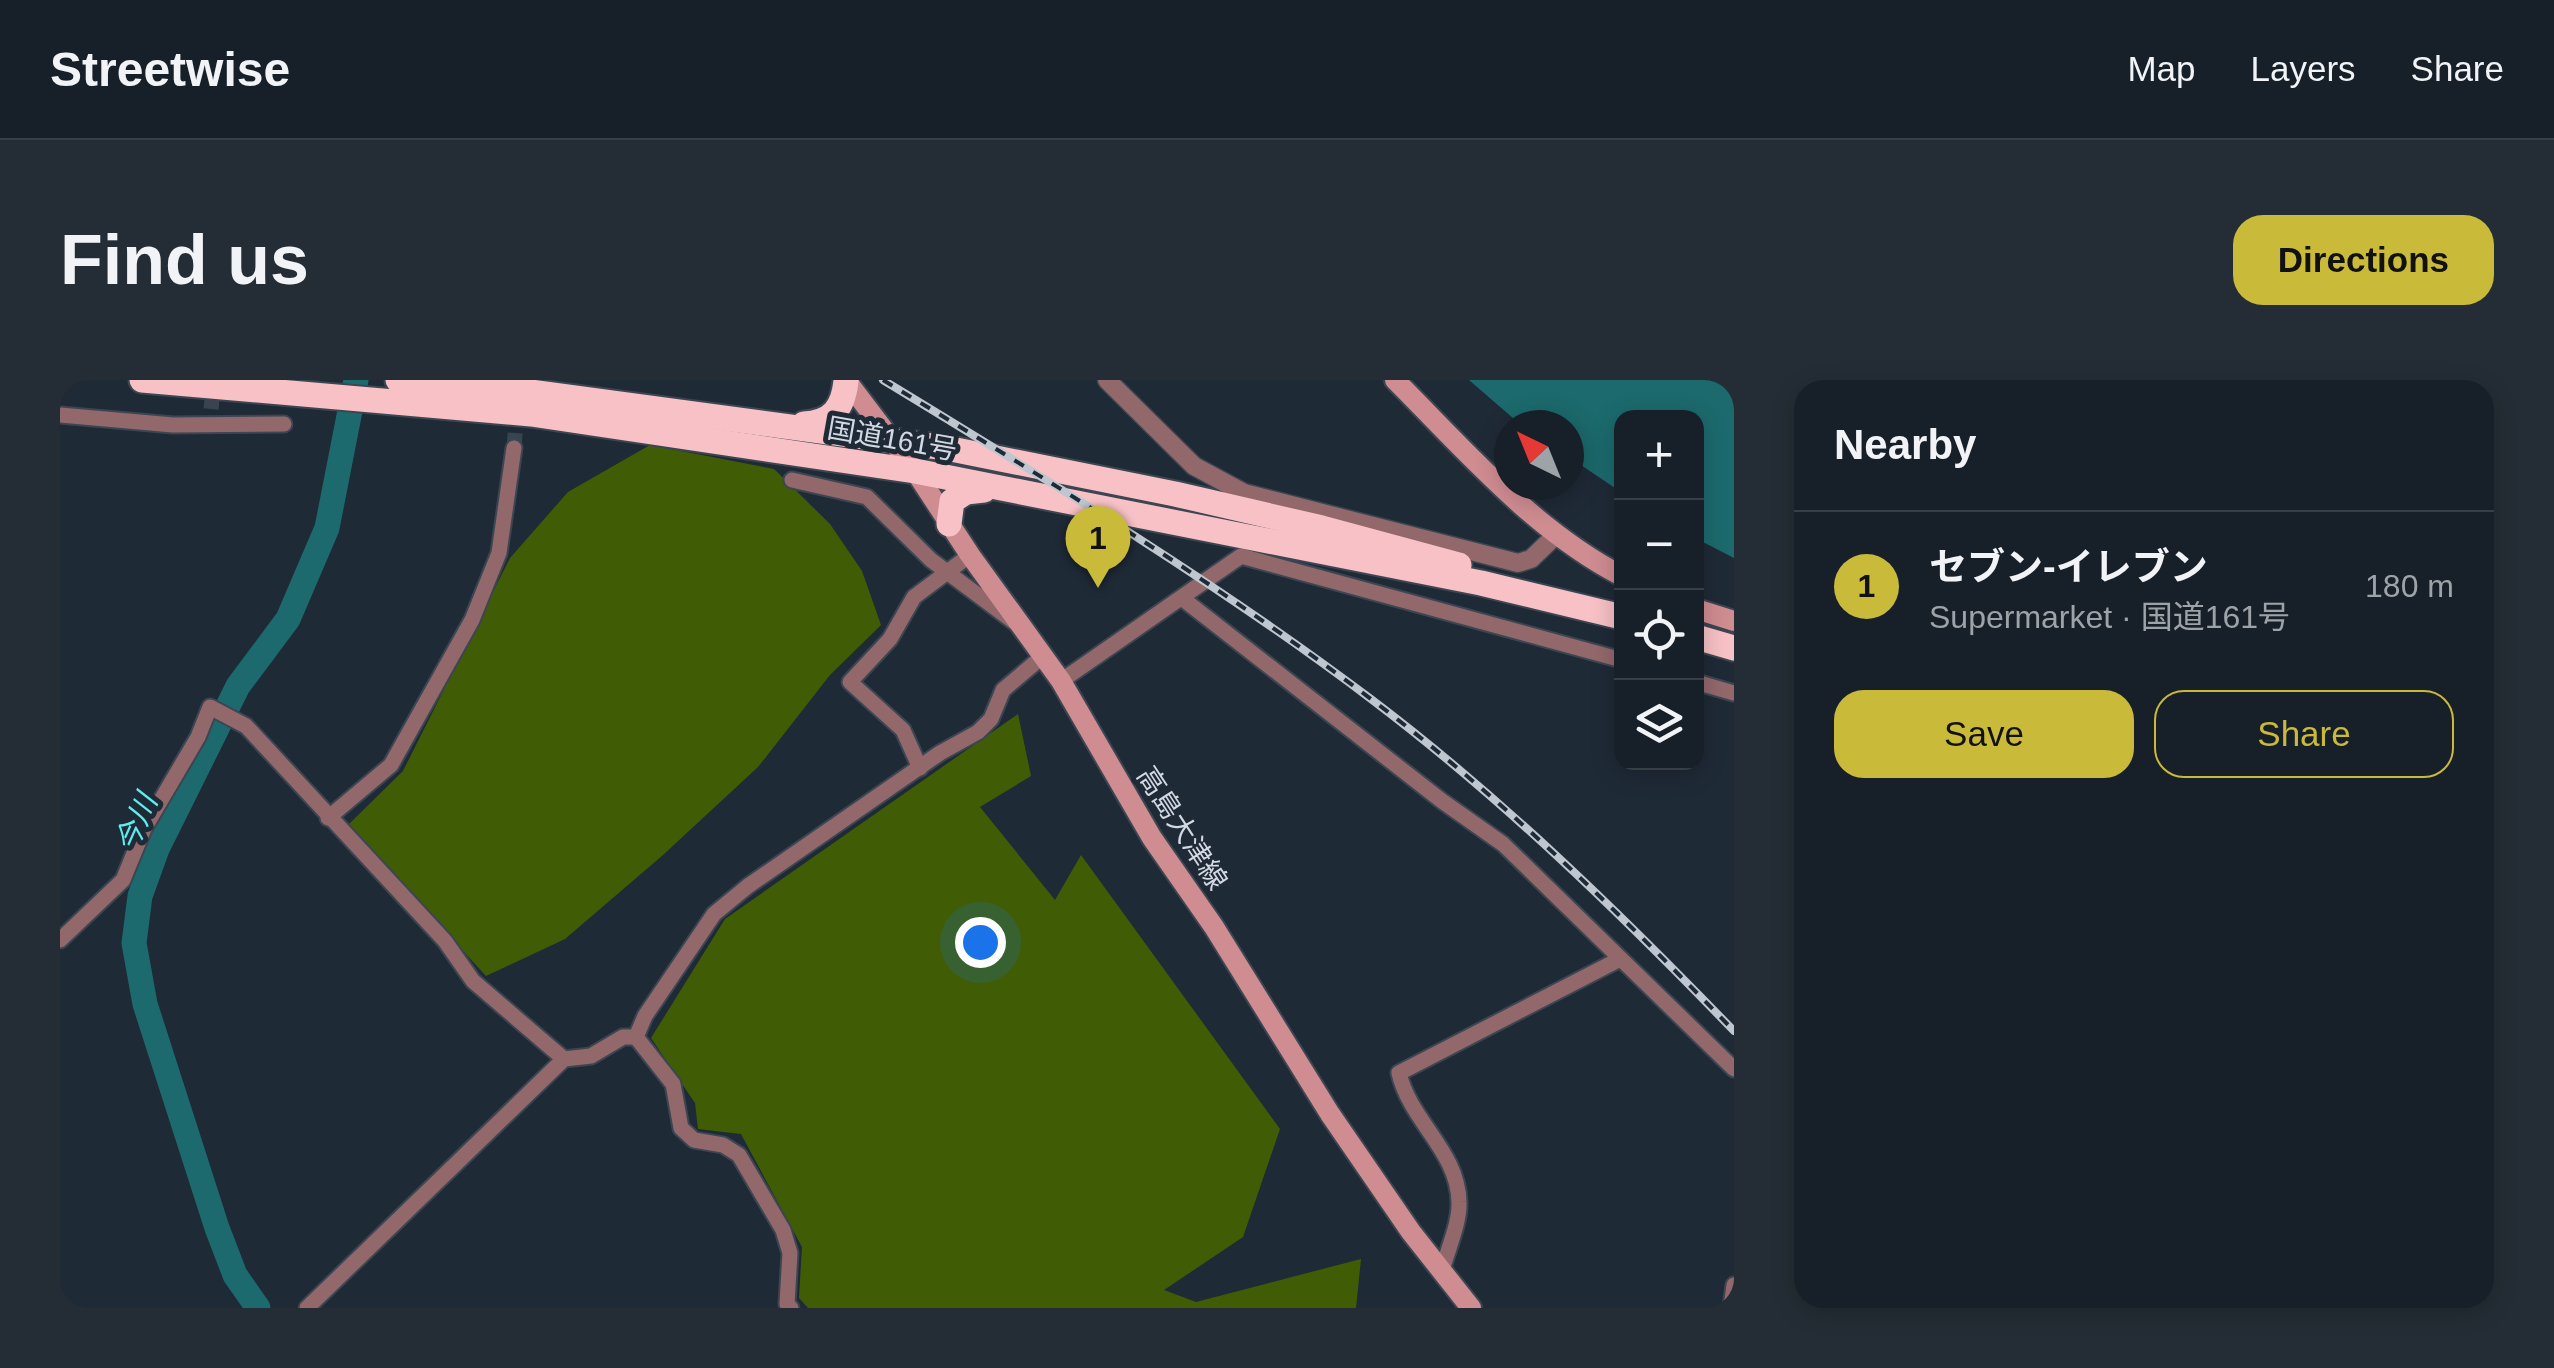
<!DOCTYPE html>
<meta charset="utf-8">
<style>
:root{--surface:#172029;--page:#242d35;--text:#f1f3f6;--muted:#9ea3a8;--line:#363e46;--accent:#caba3a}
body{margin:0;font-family:Helvetica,"Noto Sans JP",sans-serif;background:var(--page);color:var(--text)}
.controls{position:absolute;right:30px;top:30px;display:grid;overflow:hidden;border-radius:20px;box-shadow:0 5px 25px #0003}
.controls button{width:90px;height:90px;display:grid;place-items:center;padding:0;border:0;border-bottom:2px solid var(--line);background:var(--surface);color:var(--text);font:50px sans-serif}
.compass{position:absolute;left:1434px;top:30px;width:90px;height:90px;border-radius:50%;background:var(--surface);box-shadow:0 5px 25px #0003;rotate:317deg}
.you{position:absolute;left:920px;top:562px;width:35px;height:35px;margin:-25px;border:8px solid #fff;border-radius:50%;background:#1a73e8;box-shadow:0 0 0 15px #1a73e833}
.badge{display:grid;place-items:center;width:65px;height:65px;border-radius:50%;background:var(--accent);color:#111;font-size:32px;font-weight:700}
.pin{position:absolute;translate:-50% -82px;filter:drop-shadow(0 2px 5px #0008)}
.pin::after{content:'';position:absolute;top:52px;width:35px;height:30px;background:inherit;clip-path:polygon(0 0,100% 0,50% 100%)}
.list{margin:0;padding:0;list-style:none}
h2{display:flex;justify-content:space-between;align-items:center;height:130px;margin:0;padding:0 40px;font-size:42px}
h2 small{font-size:32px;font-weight:400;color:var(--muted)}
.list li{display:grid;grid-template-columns:65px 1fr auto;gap:30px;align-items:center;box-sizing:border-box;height:150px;padding:0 40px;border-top:2px solid var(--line)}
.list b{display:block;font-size:38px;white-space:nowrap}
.list p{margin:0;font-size:32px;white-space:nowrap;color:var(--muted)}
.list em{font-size:32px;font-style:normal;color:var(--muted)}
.actions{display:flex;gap:20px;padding:30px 40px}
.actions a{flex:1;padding:22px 0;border:2px solid var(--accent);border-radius:30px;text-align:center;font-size:35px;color:var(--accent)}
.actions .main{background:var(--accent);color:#111}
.icon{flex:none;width:55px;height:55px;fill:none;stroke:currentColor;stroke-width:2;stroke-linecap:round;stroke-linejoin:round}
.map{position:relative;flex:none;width:1674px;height:928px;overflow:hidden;border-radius:30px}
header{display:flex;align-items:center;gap:60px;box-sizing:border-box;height:140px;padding:0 50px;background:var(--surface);border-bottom:2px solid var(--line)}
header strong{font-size:48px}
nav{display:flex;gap:55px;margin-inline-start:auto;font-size:35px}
.intro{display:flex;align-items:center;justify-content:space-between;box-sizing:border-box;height:240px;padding:0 60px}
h1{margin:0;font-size:70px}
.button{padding:25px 45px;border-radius:30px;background:var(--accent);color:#111;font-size:35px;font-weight:700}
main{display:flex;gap:60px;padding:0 60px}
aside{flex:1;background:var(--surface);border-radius:30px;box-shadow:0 5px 25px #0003}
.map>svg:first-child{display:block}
.green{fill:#405d06}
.water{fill:#1c6a6d}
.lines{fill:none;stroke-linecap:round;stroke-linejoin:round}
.river{stroke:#1c6a6d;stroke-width:25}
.minor-tunnel{stroke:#3a4451;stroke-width:15;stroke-dasharray:15 8;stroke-linecap:butt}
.minor-casing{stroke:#3c4652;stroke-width:19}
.tertiary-casing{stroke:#3c4652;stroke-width:21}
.secondary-casing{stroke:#3c4652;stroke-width:24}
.trunk-casing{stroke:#3c4652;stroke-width:29}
.minor{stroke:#93686b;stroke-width:15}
.tertiary{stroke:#93686b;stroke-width:18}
.secondary{stroke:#cf8c91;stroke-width:20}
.trunk{stroke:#f7c1c5;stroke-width:25}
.rail-casing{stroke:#bec6cf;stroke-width:8}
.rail{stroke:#1f2a37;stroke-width:4;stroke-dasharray:11;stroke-linecap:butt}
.labels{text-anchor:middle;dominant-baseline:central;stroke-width:10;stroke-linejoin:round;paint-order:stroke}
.street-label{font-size:28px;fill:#d2d9e2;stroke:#1f2a37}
.water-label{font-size:30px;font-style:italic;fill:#5fedf2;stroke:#1f2a37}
</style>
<header>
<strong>Streetwise</strong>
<nav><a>Map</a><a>Layers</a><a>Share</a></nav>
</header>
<div class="intro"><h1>Find us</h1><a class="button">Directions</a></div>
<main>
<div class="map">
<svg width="1674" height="928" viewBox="0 0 1674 928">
<rect width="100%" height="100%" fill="#1f2a37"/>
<g class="green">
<polygon points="590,65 714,89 770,144 802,191 821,245 770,295 698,387 603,475 505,559 426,596 288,445 343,391 450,178 508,112"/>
<polygon points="958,334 971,396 920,427 995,520 1021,475 1220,749 1183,857 1104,910 1136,922 1301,879 1296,928 748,928 739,918 742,867 681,754 638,749 635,723 591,658 665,539"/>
</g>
<polygon class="water" points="1409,0 1674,0 1674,178 1637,159 1636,38 1562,38 1561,112 1509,77 1509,45 1461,45"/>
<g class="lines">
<polyline class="river" points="198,928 175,895 157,848 85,624 74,563 80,516 97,469 178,306 228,239 267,148 296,0"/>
<g class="minor-tunnel">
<polyline points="151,29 154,0"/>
<polyline points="454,68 457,29"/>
</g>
<g class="minor-casing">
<g id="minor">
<polyline points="0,35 113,45 224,44"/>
<polyline points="732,100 807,117 871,180 954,242"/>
<polyline points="1123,219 1382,421 1443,464 1674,689"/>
<polyline points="1001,301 1181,176 1562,280"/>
<polyline points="1636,302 1674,313"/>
<polyline points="860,388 843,350 790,302 830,259 854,217 910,175"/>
<polyline points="268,438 331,385 412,240 439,173 454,68"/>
<polyline points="0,560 63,500 84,449 138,357 150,327 186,346 385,561 413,601 504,679"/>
<polyline points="576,657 585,636 654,534 688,506 880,373 918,352 931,339 943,310 983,276"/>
<polyline points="576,657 613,704 621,748 634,760 663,765 679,775 723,850 730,873 727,924 731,928"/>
<path d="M1382 891C1387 871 1400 843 1399 822 1398 771 1350 741 1339 693L1560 579"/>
<polyline points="247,928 504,679 531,676 563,657 576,657"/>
<polyline points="1671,928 1674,905"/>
</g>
</g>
<g class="tertiary-casing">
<polyline id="tertiary" points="1047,0 1134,86 1184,113 1458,183 1471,179 1497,154"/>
</g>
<g class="secondary-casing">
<g id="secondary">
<polyline points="786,0 855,91 910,175 1001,301 1092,458 1154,547 1270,734 1351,852 1411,928"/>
<path d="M1335 0C1405 70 1473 150 1562 196"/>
<polyline points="1636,229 1674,241"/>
</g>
</g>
<g class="trunk-casing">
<g id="trunk">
<polyline points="82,0 471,34 855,91 1421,203 1562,237"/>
<polyline points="338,0 471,12 886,68 1115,114 1262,148 1399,185"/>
<path d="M744 44C773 42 783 28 786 1"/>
<polyline points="889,144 892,121 906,112 924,110"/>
<polyline points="1636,257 1674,268"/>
</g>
</g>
<use href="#minor" class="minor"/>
<use href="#tertiary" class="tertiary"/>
<use href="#secondary" class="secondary"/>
<use href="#trunk" class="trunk"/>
<g class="rail-casing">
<path id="rail" d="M823 0C989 101 1156 202 1311 319 1442 418 1560 533 1674 651"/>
</g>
<use href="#rail" class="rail"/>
</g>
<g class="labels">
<g class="street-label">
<text transform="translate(832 59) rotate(10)">国道161号</text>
<text transform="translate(1122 448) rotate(57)">高島大津線</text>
</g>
<g class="water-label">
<text transform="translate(76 443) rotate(-66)">今川</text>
</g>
</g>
</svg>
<div class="controls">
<button>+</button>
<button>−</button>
<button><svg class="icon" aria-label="locate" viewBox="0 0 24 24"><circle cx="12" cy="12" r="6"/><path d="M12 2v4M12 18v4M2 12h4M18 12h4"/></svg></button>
<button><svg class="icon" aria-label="layers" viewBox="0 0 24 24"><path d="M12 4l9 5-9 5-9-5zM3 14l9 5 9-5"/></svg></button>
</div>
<svg class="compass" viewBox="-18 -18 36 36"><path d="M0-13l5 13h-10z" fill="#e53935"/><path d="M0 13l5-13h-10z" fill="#9ea3a8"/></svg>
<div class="you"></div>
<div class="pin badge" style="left:1038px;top:208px">1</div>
</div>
<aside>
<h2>Nearby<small></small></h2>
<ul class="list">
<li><span class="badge">1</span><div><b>セブン-イレブン</b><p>Supermarket · 国道161号</p></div><em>180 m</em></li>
</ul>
<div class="actions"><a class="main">Save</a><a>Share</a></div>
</aside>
</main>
